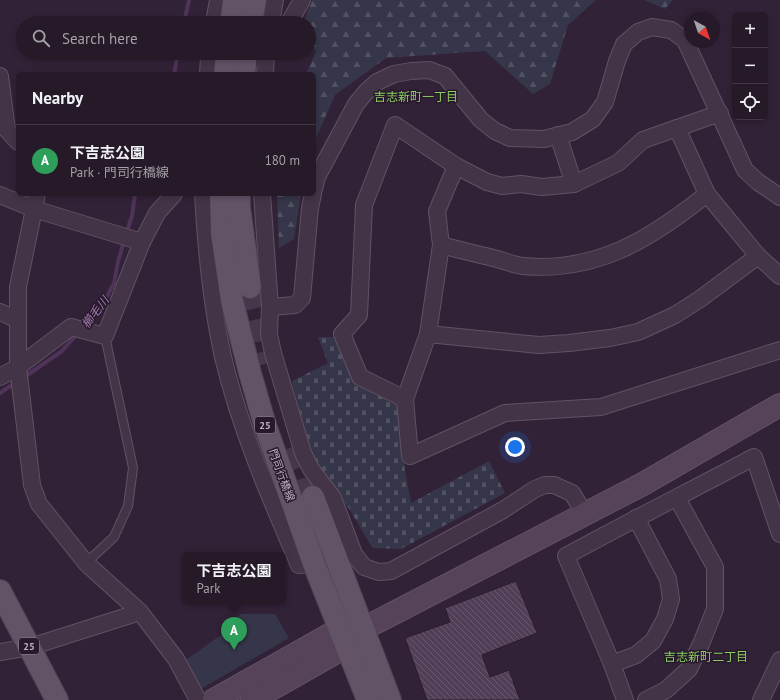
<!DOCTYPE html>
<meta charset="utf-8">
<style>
:root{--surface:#261a29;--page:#2e2331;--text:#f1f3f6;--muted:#a4a1a8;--line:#423846;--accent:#8c9099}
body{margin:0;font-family:"PT Sans","Noto Sans JP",sans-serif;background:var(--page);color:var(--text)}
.controls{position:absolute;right:12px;top:12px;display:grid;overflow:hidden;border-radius:6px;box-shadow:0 2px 6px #0003}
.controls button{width:36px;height:36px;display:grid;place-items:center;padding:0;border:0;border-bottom:1px solid var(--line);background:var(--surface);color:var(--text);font:20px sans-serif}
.compass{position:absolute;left:684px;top:12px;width:36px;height:36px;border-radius:50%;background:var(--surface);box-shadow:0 2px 6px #0003;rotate:140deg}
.you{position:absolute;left:515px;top:447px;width:14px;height:14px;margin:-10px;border:3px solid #fff;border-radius:50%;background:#1a73e8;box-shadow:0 0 0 6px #1a73e833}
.badge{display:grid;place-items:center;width:26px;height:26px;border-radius:50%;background:var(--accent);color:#fff;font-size:13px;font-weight:700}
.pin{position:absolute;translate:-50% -33px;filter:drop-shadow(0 1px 2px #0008)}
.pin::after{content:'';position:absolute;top:21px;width:14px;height:12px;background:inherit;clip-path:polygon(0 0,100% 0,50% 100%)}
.popup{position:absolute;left:182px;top:552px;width:104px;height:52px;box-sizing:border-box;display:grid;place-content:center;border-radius:6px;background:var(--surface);filter:drop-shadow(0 1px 3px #0005);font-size:13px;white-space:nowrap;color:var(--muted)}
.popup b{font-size:15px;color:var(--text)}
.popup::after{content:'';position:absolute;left:50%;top:100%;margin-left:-8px;border:8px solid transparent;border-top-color:var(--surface)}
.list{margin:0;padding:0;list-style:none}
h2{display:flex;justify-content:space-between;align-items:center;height:52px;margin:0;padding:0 16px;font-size:17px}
h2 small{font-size:13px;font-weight:400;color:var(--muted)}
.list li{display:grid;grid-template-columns:26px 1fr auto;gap:12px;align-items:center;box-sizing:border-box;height:72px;padding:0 16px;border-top:1px solid var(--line)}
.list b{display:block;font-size:15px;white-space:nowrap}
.list p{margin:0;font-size:13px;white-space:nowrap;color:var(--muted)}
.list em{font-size:13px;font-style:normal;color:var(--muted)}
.icon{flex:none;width:22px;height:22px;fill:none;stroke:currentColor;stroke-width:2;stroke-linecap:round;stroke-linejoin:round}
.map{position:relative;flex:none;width:780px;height:700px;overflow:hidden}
.search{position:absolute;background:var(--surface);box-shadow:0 2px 6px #0003;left:16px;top:16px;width:300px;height:44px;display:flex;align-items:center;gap:10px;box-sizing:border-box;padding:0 14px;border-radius:22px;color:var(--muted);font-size:15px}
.panel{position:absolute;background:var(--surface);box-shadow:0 2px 6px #0003;left:16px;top:72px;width:300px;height:124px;border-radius:6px}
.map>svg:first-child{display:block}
.forest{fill:url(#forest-firs)}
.cemetery{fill:url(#cemetery-stones)}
.park{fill:#36364a}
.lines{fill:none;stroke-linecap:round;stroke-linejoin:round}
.stream{stroke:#503358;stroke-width:4}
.building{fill:url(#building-back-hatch);stroke:#2a1c2e}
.primary-tunnel{stroke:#47374c;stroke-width:22;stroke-dasharray:22 11;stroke-linecap:butt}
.lane-casing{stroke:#615265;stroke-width:10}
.street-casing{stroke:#615265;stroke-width:18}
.secondary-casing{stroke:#615265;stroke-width:24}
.primary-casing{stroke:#4d3e51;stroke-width:24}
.lane{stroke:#433547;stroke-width:8}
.street{stroke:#433547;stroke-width:16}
.secondary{stroke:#56435a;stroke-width:22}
.primary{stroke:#635367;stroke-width:22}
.labels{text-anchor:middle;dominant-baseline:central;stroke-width:3;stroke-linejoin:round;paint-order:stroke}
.shield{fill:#281a2c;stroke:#928296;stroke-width:1}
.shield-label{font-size:10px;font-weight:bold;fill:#c0afc4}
.street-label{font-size:11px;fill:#c0afc4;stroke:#281a2c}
.neighbourhood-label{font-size:12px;fill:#8acd61;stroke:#281a2c}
.water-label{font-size:12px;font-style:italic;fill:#9f79aa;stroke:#281a2c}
</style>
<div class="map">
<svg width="780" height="700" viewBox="0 0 780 700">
<defs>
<pattern id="forest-firs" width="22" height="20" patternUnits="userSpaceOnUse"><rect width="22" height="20" fill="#36364a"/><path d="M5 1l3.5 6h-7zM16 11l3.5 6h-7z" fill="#515162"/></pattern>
<pattern id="cemetery-stones" width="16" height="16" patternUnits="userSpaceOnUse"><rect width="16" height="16" fill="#36364a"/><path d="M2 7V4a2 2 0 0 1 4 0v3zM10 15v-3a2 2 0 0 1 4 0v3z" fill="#515162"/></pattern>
<pattern id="building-back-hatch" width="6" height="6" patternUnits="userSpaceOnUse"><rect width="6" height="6" fill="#513e57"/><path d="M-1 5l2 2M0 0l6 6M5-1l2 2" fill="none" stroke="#68576e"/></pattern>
</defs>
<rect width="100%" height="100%" fill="#322237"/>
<g class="forest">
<polygon points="312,0 596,0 568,25 550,84 533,94 485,51 386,58 335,95 314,143 314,74 306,74 316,52 309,41 309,23 303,23"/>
<polygon points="644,0 673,0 665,9"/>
<polygon points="277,194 301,194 294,239 279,248"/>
</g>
<polygon class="cemetery" points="318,337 336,337 355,382 394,400 400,407 405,471 411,503 489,461 505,493 401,549 374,548 370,544 350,510 316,466 304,432 292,381 328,363"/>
<polygon class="park" points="240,614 275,614 289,638 199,690 183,662 221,635"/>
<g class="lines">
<g class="stream">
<polyline points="184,23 189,0"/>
<polyline points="174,74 178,53"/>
<polyline points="126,234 132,216 135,194"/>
<polyline points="84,327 102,306 114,283 118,262 124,241"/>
<polyline points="23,378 62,351 78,333"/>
<polyline points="0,393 15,383"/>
</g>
</g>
<polygon class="building" points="516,581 537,633 482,655 490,677 509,670 520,700 427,700 405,638 450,622 445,608"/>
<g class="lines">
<g class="primary-tunnel">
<polyline points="250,287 269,363"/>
<polyline points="295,446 313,497"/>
</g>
<g class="lane-casing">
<polyline id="lane" points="86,563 114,537 128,506 133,468 105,336"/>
</g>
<g class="street-casing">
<g id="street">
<polyline points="214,23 218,0"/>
<polyline points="271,23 275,0"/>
<polyline points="289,23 302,0"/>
<polyline points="208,74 209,57 245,61 266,56 268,53"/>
<polyline points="265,74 266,53"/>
<polyline points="0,76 7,130 18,142"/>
<polyline points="677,128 707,194 758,256 780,276"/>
<polyline points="558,135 574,184 618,163 643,140 720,113"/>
<polyline points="574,184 542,187 521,184 502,186 487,182 456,166 437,211 441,245 428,334 405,399 410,456 505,413 601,407 780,350"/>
<polyline points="314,189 317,177 356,104 366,92 377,82 394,74 411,71 429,70 445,76 481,120 495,131 510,138 544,139 572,132 593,119 605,102 617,61 624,44 638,32 652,27 671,30 685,40 745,170 758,182 780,197"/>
<polyline points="37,194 18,287 18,367 32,485 39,504 86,563 140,612 176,659 198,700"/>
<path d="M203 194C206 249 211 303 223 357 240 429 270 498 299 565L314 564"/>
<polyline points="262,194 270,307 269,334 273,353 303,453 311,469 333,498 354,554 364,567 379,572 391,571 503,510 535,489 545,485 554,485 572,493 584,513"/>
<polyline points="0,195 34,209 142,242"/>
<path d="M441 245C459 250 478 254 497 259 505 261 514 265 523 266 597 273 652 238 707 194"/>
<polyline points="270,307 295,305 302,298 310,208 313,194"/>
<polyline points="0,312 18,320"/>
<polyline points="428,334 539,345 569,343 610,338 638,332 675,315 700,299 758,256"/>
<polyline points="0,377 18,367 71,327 105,336 142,242 157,213 174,194"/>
<polyline points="405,399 360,377 342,334 359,315 364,205 395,125 456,166"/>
<polyline points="0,652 30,647 140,612"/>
<polyline points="612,664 636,655 653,641 665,619 671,599 668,579 636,518"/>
<path d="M625 700 612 664 566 556C628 522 692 490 754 457L780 534"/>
<polyline points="646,700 666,690 689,669 701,644 715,609 715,567 677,498"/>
<polyline points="761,700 780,660"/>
</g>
</g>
<g class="secondary-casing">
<g id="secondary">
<polyline points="214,700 340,629 358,629"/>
<polyline points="252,700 347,646 363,629 643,484 780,405"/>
</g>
</g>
<g class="primary-casing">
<g id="primary">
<polyline points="231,23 234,0"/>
<polyline points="251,23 255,0"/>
<polyline points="225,74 227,53"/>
<polyline points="244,74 246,53"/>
<polyline points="221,194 222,234 232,301 250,373 265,425 314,564 368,700"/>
<polyline points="239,194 239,207 250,287"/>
<polyline points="313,497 390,700"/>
<polyline points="0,591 57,700"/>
</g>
</g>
<use href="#lane" class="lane"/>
<use href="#street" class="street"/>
<use href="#secondary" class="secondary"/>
<use href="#primary" class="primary"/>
</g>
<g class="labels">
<g class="shield">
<rect x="255" y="417" width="20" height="16" rx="3"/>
<rect x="19" y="638" width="20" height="16" rx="3"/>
</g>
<g class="shield-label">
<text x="265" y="425">25</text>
<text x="29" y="646">25</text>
</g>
<g class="street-label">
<text transform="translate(282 475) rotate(70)">門司行橋線</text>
</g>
<g class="neighbourhood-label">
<text x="416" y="96">吉志新町一丁目</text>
<text x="706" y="656">吉志新町二丁目</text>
</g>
<g class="water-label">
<text transform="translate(95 312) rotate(-52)">櫛毛川</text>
</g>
</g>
</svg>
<div class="controls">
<button>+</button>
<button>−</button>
<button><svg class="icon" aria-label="locate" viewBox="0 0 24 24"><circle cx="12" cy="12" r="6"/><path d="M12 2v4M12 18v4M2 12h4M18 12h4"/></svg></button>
</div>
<svg class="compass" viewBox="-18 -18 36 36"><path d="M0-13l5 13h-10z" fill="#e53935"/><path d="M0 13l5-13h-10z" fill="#a4a1a8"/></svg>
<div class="you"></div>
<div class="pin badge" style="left:234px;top:650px;background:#2e9e5b">A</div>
<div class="popup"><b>下吉志公園</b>Park</div>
<div class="search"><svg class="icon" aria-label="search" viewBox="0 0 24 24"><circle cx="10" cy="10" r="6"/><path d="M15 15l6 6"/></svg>Search here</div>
<section class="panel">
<h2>Nearby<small></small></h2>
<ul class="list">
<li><span class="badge" style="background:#2e9e5b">A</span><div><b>下吉志公園</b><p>Park · 門司行橋線</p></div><em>180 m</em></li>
</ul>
</section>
</div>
